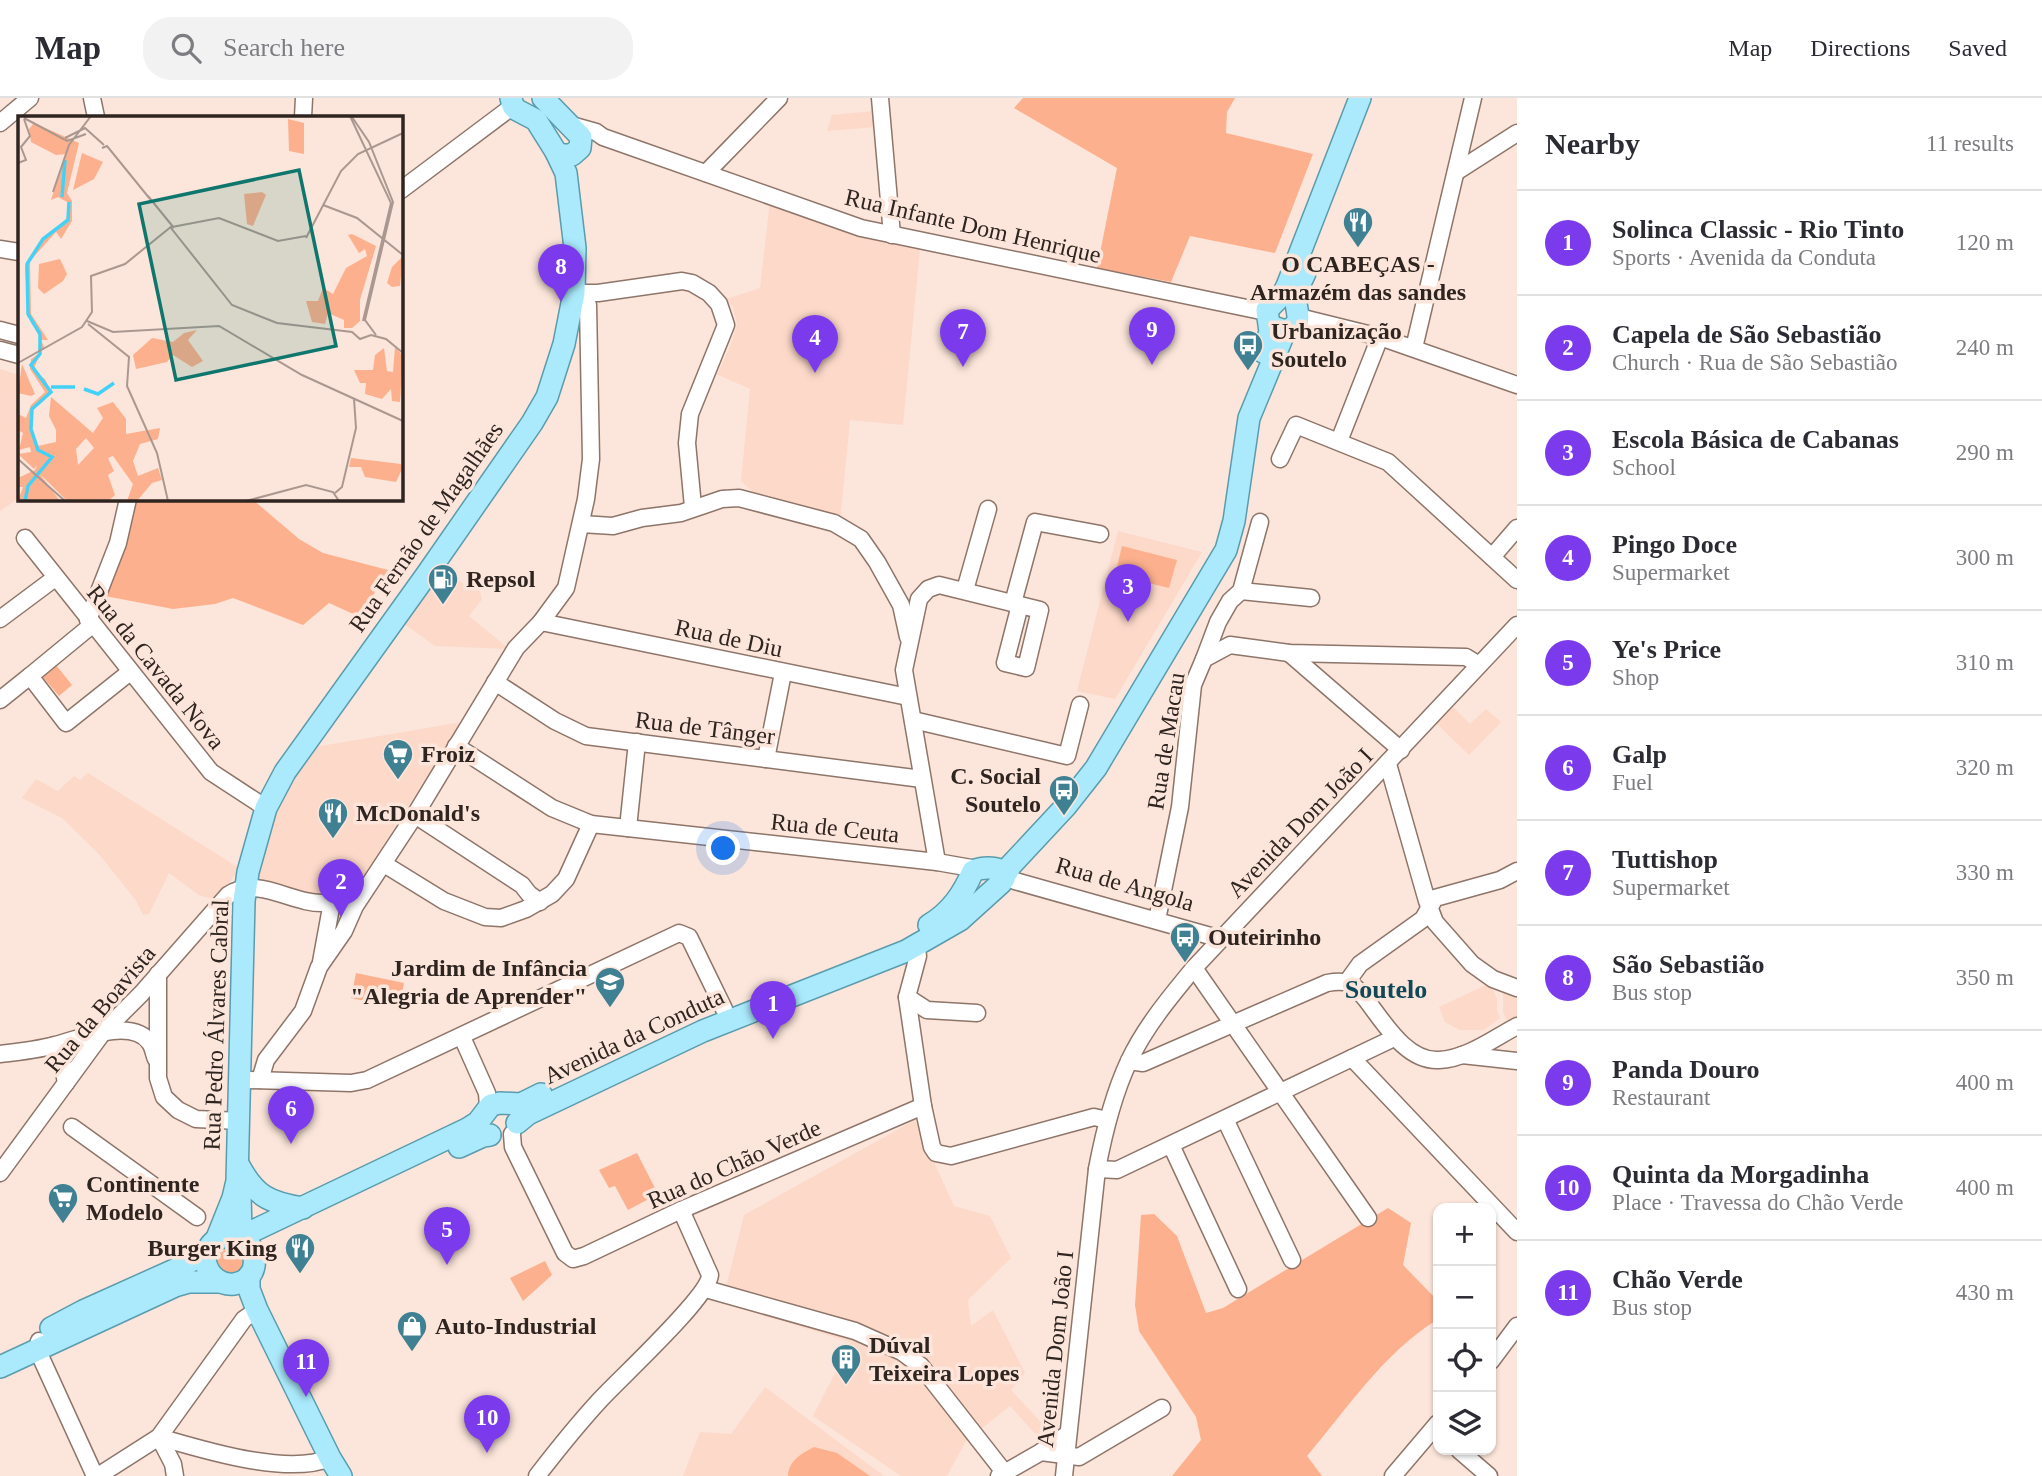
<!DOCTYPE html>
<meta charset="utf-8">
<style>
:root{--surface:#fff;--page:#f2f2f3;--text:#2b2b33;--muted:#7c7c81;--line:#e1e1e2;--accent:#7c3aed}
body{margin:0;font-family:"Times New Roman",serif;background:var(--page);color:var(--text)}
.controls{position:absolute;right:21px;bottom:21px;display:grid;overflow:hidden;border-radius:14px;box-shadow:0 2px 5px #0004}
.controls button{width:63px;height:63px;display:grid;place-items:center;padding:0;border:0;border-bottom:2px solid var(--line);background:var(--surface);color:var(--text);font:35px sans-serif}
.you{position:absolute;left:724px;top:751px;width:24px;height:24px;margin:-18px;border:5px solid #fff;border-radius:50%;background:#1a73e8;box-shadow:0 0 0 10px #1a73e833}
.badge{display:grid;place-items:center;width:46px;height:46px;border-radius:50%;background:var(--accent);color:#fff;font-size:23px;font-weight:700}
.pin{position:absolute;translate:-50% -58px;filter:drop-shadow(0 2px 4px #0008)}
.pin::after{content:'';position:absolute;top:37px;width:24px;height:21px;background:inherit;clip-path:polygon(0 0,100% 0,50% 100%)}
.list{margin:0;padding:0;list-style:none}
h2{display:flex;justify-content:space-between;align-items:center;height:91px;margin:0;padding:0 28px;font-size:30px}
h2 small{font-size:23px;font-weight:400;color:var(--muted)}
.list li{display:grid;grid-template-columns:46px 1fr auto;gap:21px;align-items:center;box-sizing:border-box;height:105px;padding:0 28px;border-top:2px solid var(--line)}
.list b{display:block;font-size:26px;white-space:nowrap}
.list p{margin:0;font-size:23px;white-space:nowrap;color:var(--muted)}
.list em{font-size:23px;font-style:normal;color:var(--muted)}
.icon{flex:none;width:38px;height:38px;fill:none;stroke:currentColor;stroke-width:2;stroke-linecap:round;stroke-linejoin:round}
.map{position:relative;flex:none;width:1517px;height:1378px;overflow:hidden}
header{display:flex;align-items:center;gap:42px;box-sizing:border-box;height:98px;padding:0 35px;background:var(--surface);border-bottom:2px solid var(--line)}
header strong{font-size:33px}
nav{display:flex;gap:38px;margin-inline-start:auto;font-size:24px}
.search{width:490px;height:63px;background:var(--page);display:flex;align-items:center;gap:18px;box-sizing:border-box;padding:0 24px;border-radius:28px;color:var(--muted);font-size:26px}
main{display:flex}
aside{flex:1;background:var(--surface)}
.map>svg:first-child{display:block}
.built{fill:#fdd9c9}
.green{fill:#fdb08d}
.lines{fill:none;stroke-linecap:round;stroke-linejoin:round}
.minor-casing{stroke:#8e756a;stroke-width:19}
.major-casing{stroke:#5a9cae;stroke-width:24}
.minor{stroke:#fff;stroke-width:16}
.major{stroke:#aaeafc;stroke-width:21}
.labels{text-anchor:middle;dominant-baseline:central;stroke-width:7;stroke-linejoin:round;paint-order:stroke}
.street-label{font-size:24px;fill:#2f2520;stroke:#fce5da}
.poi-label{font-size:24px;font-weight:bold;fill:#2f2520;stroke:#fce5da;text-anchor:start}
.neighbourhood-label{font-size:26px;font-weight:bold;fill:#114857;stroke:#fce5da}
.inset-river{fill:none;stroke:#43d2f7;stroke-width:3.5}
.inset-road{fill:none;stroke:#aa9890;stroke-width:2}
.view{fill:#0f766e;fill-opacity:0.15;stroke:#0f766e;stroke-width:3.5}
.inset-edge{fill:none;stroke:#2f2520;stroke-width:3.5}
</style>
<header>
<strong>Map</strong>
<div class="search"><svg class="icon" aria-label="search" viewBox="0 0 24 24"><circle cx="10" cy="10" r="6"/><path d="M15 15l6 6"/></svg>Search here</div>
<nav><a>Map</a><a>Directions</a><a>Saved</a></nav>
</header>
<main>
<div class="map">
<svg width="1517" height="1378" viewBox="0 0 1517 1378">
<rect width="100%" height="100%" fill="#fce5da"/>
<g class="built">
<polygon points="874,13 876,29 827,33 832,17"/>
<polygon points="770,103 845,130 920,151 903,327 850,322 840,423 763,403 741,383 750,291 716,276 718,275 731,246 737,226 733,209 726,201 760,190"/>
<polygon points="0,271 19,277 19,400 0,413"/>
<polygon points="1118,433 1202,454 1115,601 1077,593"/>
<polygon points="436,469 466,487 478,487 482,501 469,518 509,551 435,548 406,527 406,524 396,526"/>
<polygon points="1451,607 1470,626 1486,611 1501,624 1469,657 1435,624"/>
<polygon points="456,625 460,627 360,783 323,801 257,783 277,711 309,650"/>
<polygon points="88,675 239,770 218,803 199,797 169,775 149,816 143,817 135,801 99,756 62,720 22,700 36,681 58,693 74,678 80,682"/>
<polygon points="1490,885 1497,901 1497,912 1500,920 1484,932 1460,932 1445,924 1439,909"/>
<polygon points="1503,892 1517,894 1517,921 1509,926 1503,914"/>
<polygon points="915,1022 954,1108 990,1118 1011,1160 968,1202 971,1228 993,1212 1025,1275 1011,1292 1051,1335 1040,1341 1010,1308 966,1343 947,1378 901,1378 813,1318 851,1244 722,1205 744,1117"/>
<polygon points="765,1289 884,1378 683,1378 700,1334 731,1336"/>
</g>
<g class="green">
<polygon points="1023,0 1235,0 1227,14 1226,35 1313,56 1275,155 1190,138 1171,184 1097,170 1117,70 1014,10"/>
<polygon points="121,401 252,401 299,441 323,455 388,472 360,519 329,505 303,527 233,500 215,506 173,511 105,498"/>
<polygon points="1122,448 1177,462 1169,490 1115,477"/>
<polygon points="56,567 72,587 59,598 42,578"/>
<polygon points="356,875 404,885 399,910 351,900"/>
<polygon points="637,1055 658,1096 628,1112 615,1088 609,1090 599,1072"/>
<path d="M1388 1110 1411 1125 1403 1167 1437 1202 1435 1223C1383 1256 1346 1312 1307 1358L1322 1378H1172L1201 1342 1196 1319 1139 1233 1135 1207 1141 1117 1154 1116 1177 1138 1206 1215 1223 1210Z"/>
<circle cx="230" cy="1162" r="14"/>
<polygon points="545,1163 552,1177 523,1203 510,1180"/>
<path d="M814 1349 837 1355 870 1378H788C789 1362 801 1356 814 1349Z"/>
</g>
<g class="lines">
<g class="minor-casing">
<g id="minor">
<polyline points="92,0 96,19"/>
<polyline points="880,0 892,137"/>
<polyline points="303,19 304,0"/>
<polyline points="0,25 30,0"/>
<polyline points="571,27 596,34 603,39 861,130 1261,213 1267,212"/>
<polyline points="1456,74 1517,35"/>
<polyline points="706,75 779,0"/>
<polyline points="401,92 513,8"/>
<polyline points="0,151 19,154"/>
<polyline points="574,195 598,195 682,183 692,185 709,195 719,206 726,227 690,316 687,345 693,409"/>
<polyline points="1299,219 1380,239 1517,287"/>
<polyline points="0,232 19,237"/>
<polyline points="1414,250 1473,0"/>
<polyline points="0,252 19,257"/>
<polyline points="1339,343 1380,239"/>
<polyline points="1280,361 1296,327 1388,364 1517,482"/>
<polyline points="581,426 613,428 642,420 681,415 722,401 739,400 834,425 861,441 877,464 901,507 908,539"/>
<polyline points="25,440 211,674 266,710"/>
<polyline points="1492,459 1517,430"/>
<polyline points="965,492 988,411"/>
<polyline points="1241,493 1311,500"/>
<polyline points="1013,505 1035,424 1100,436"/>
<polyline points="0,521 55,480"/>
<polyline points="88,522 118,445 128,401"/>
<polyline points="541,524 908,599"/>
<polyline points="92,527 30,578 66,625 130,574"/>
<polyline points="1289,555 1401,652"/>
<polyline points="1204,561 1218,524 1230,503 1241,493 1260,424"/>
<polyline points="495,584 555,623 586,638 922,681"/>
<polyline points="0,602 30,578"/>
<polyline points="913,622 1067,658 1080,607"/>
<polyline points="456,648 552,710 591,726 937,764 977,771"/>
<polyline points="766,661 783,575"/>
<polyline points="1388,666 1427,803 1435,824 1472,866 1493,881 1517,890"/>
<polyline points="415,717 522,787 529,796 540,804"/>
<polyline points="628,730 637,644"/>
<polyline points="937,764 904,572 919,501 928,491 939,487 1040,512 1026,570 1005,565 1020,507"/>
<polyline points="384,766 444,803 485,819 501,820 526,811 552,796 566,781 591,726"/>
<polyline points="1004,776 1015,783 1221,841"/>
<polyline points="1157,822 1180,709 1193,587 1204,561 1230,547 1289,555 1466,559 1479,567"/>
<polyline points="916,848 918,858 907,899 923,1008 932,1049 936,1055 951,1058 1094,1019 1107,1022"/>
<polyline points="321,864 332,804"/>
<polyline points="1194,870 1368,1120"/>
<polyline points="158,876 158,980 164,999 178,1012 196,1021 240,1023"/>
<polyline points="1347,884 1360,866 1423,821 1435,800 1500,782 1517,773"/>
<polyline points="907,899 927,912 977,915"/>
<polyline points="462,939 487,995 488,1009"/>
<polyline points="52,948 62,963 66,985"/>
<path d="M0 956C18 954 37 952 55 947 78 941 133 919 150 945 153 949 154 957 156 961"/>
<polyline points="1462,957 1517,963"/>
<polyline points="1352,960 1517,1134"/>
<path d="M1129 963 1143 965 1327 885C1333 884 1342 883 1348 885 1355 887 1359 894 1364 899 1382 921 1405 964 1439 962 1466 961 1493 941 1517 928"/>
<polyline points="250,982 351,985 367,982 679,835 689,839 724,911"/>
<polyline points="260,982 266,962 303,913 319,869 344,833 355,808 415,717 516,550 541,524 566,490 586,401 591,361 588,207 574,195"/>
<polyline points="1225,1021 1292,1162"/>
<polyline points="72,1029 197,1119"/>
<polyline points="512,1036 513,1049 565,1155 573,1161 584,1158 681,1112 923,1008"/>
<polyline points="1171,1047 1238,1191"/>
<polyline points="1097,1071 1117,1072 1394,940"/>
<path d="M0 1075 104 933 141 896 228 797C259 777 292 807 325 805 338 804 356 795 366 788"/>
<polyline points="706,1191 855,1233 902,1254 921,1268 1004,1374"/>
<polyline points="39,1243 37,1251 95,1378"/>
<polyline points="1491,1263 1517,1228"/>
<polyline points="1068,1336 1041,1354 1079,1359 1162,1310"/>
<path d="M159 1339C204 1352 287 1378 330 1360"/>
<polyline points="159,1339 173,1366 175,1378"/>
<polyline points="1459,1352 1489,1378"/>
<polyline points="98,1378 159,1339 244,1221 257,1212"/>
<path d="M537 1378C557 1352 577 1327 600 1302 619 1281 709 1199 710 1177L681 1112"/>
<polyline points="999,1378 1041,1354"/>
<path d="M1064 1378 1097 1071C1104 1034 1113 997 1129 963 1145 929 1170 899 1194 870L1517 527"/>
<polyline points="1393,1378 1438,1325"/>
</g>
</g>
<g class="major-casing">
<g id="major">
<polyline points="543,0 581,39 580,50 572,57 561,57 556,54"/>
<path d="M1273 229 1285 233C1307 225 1294 213 1296 198 1297 190 1302 182 1305 175"/>
<polyline points="1263,254 1270,234 1267,212 1283,196 1287,188 1360,0"/>
<path d="M929 827C951 814 963 796 973 773 982 769 994 769 1003 773L1004 781"/>
<polyline points="517,1025 528,1016 703,933 906,853 960,822 1001,785 1011,767 1066,708 1096,670 1226,452 1234,423 1249,320 1285,233"/>
<polyline points="459,1049 483,1038 490,1037"/>
<path d="M238 1066C255 1098 269 1105 303 1110"/>
<path d="M240 1096 241 1133C246 1142 253 1149 254 1159 259 1191 212 1198 205 1162 208 1140 223 1137 243 1136H244L255 1132 467 1031 478 1024 491 1007 500 1005 521 1006 541 996"/>
<polyline points="217,1140 233,1100 237,1083 244,803 248,774 266,710 285,674 427,476 532,325 547,299 564,246 574,195 575,150 566,75 556,54 536,22 517,12 513,8 511,0"/>
<polyline points="249,1178 249,1191 257,1212 330,1360 341,1378"/>
<polyline points="51,1230 83,1213 181,1169 206,1154"/>
<polyline points="0,1269 175,1188 189,1184 218,1184"/>
</g>
</g>
<use href="#minor" class="minor"/>
<use href="#major" class="major"/>
</g>
<defs>
<g id="restaurant-pin" transform="scale(1.575)"><path d="M0 17L-7.5 6A9.5 9.5 0 1 1 7.5 6Z" fill="#3f8092" stroke="#fce5da"/><path d="M-5-6h1v4h1v-4h1v4h1v-4h1v5L-1.5 .5V6h-2V.5L-5-1ZM5-6V6H3V1.5H1.5Q1.5-4 5-6Z" fill="#fff"/></g>
<g id="bus-pin" transform="scale(1.575)"><path d="M0 17L-7.5 6A9.5 9.5 0 1 1 7.5 6Z" fill="#3f8092" stroke="#fce5da"/><path d="M-5-6H5V4H4V6H2V4H-2V6H-4V4H-5ZM-3.5-4V0h7V-4ZM-3.5 1.2v1.5H-2V1.2ZM2 1.2v1.5H3.5V1.2Z" fill="#fff"/></g>
<g id="fuel-pin" transform="scale(1.575)"><path d="M0 17L-7.5 6A9.5 9.5 0 1 1 7.5 6Z" fill="#3f8092" stroke="#fce5da"/><path d="M-5.5-6h7V0h2V4h1.3V-2.5L3-4.5l.8-.8L6-3V5H2.5V1h-1V6h-7ZM-4.2-4.7v3.2H.2V-4.7Z" fill="#fff"/></g>
<g id="supermarket-pin" transform="scale(1.575)"><path d="M0 17L-7.5 6A9.5 9.5 0 1 1 7.5 6Z" fill="#3f8092" stroke="#fce5da"/><path d="M-6-5.5h2.5l.6 2H6L4.5 2H-2.5L-4.4-4H-6ZM-1.5 3.2a1.3 1.3 0 1 0 .1 0ZM3 3.2a1.3 1.3 0 1 0 .1 0Z" fill="#fff"/></g>
<g id="school-pin" transform="scale(1.575)"><path d="M0 17L-7.5 6A9.5 9.5 0 1 1 7.5 6Z" fill="#3f8092" stroke="#fce5da"/><path d="M0-5L7-2L0 1L-7-2ZM-4 1L0 2.5L4 1V4Q0 6-4 4Z" fill="#fff"/></g>
<g id="shop-pin" transform="scale(1.575)"><path d="M0 17L-7.5 6A9.5 9.5 0 1 1 7.5 6Z" fill="#3f8092" stroke="#fce5da"/><path d="M-5-2.5h2.3a2.7 3.5 0 0 1 5.4 0H5L5.5 6h-11ZM-1.5-2.5h3a1.5 2.3 0 0 0-3 0Z" fill="#fff"/></g>
<g id="building-pin" transform="scale(1.575)"><path d="M0 17L-7.5 6A9.5 9.5 0 1 1 7.5 6Z" fill="#3f8092" stroke="#fce5da"/><path d="M-4-6H4V6H1V3H-1V6H-4ZM-2.5-4.3h1.7v1.8h-1.7ZM.8-4.3h1.7v1.8H.8ZM-2.5-1h1.7V.8h-1.7ZM.8-1h1.7V.8H.8Z" fill="#fff"/></g>
</defs>
<g fill-rule="evenodd">
<use href="#restaurant-pin" x="1358" y="124"/>
<use href="#bus-pin" x="1248" y="247"/>
<use href="#fuel-pin" x="443" y="481"/>
<use href="#supermarket-pin" x="398" y="656"/>
<use href="#bus-pin" x="1064" y="692"/>
<use href="#restaurant-pin" x="333" y="715"/>
<use href="#bus-pin" x="1185" y="839"/>
<use href="#school-pin" x="610" y="884"/>
<use href="#supermarket-pin" x="63" y="1100"/>
<use href="#restaurant-pin" x="300" y="1150"/>
<use href="#shop-pin" x="412" y="1228"/>
<use href="#building-pin" x="846" y="1261"/>
</g>
<g class="labels">
<g class="street-label">
<text transform="translate(973 128) rotate(13)">Rua Infante Dom Henrique</text>
<text transform="translate(426 429) rotate(-55)">Rua Fernão de Magalhães</text>
<text transform="translate(729 540) rotate(12)">Rua de Diu</text>
<text transform="translate(156 569) rotate(51)">Rua da Cavada Nova</text>
<text transform="translate(705 630) rotate(7)">Rua de Tânger</text>
<text transform="translate(1166 643) rotate(-81)">Rua de Macau</text>
<text transform="translate(1300 725) rotate(-46)">Avenida Dom João I</text>
<text transform="translate(835 730) rotate(6)">Rua de Ceuta</text>
<text transform="translate(1125 786) rotate(16)">Rua de Angola</text>
<text transform="translate(100 911) rotate(-50)">Rua da Boavista</text>
<text transform="translate(216 927) rotate(-88)">Rua Pedro Álvares Cabral</text>
<text transform="translate(634 938) rotate(-25)">Avenida da Conduta</text>
<text transform="translate(734 1066) rotate(-24)">Rua do Chão Verde</text>
<text transform="translate(1055 1251) rotate(-84)">Avenida Dom João I</text>
</g>
<g class="poi-label">
<text x="1358" y="166" text-anchor="middle">O CABEÇAS -<tspan x="1358" dy="28">Armazém das sandes</tspan></text>
<text x="1271" y="233">Urbanização<tspan x="1271" dy="28">Soutelo</tspan></text>
<text x="466" y="481">Repsol</text>
<text x="421" y="656">Froiz</text>
<text x="1041" y="678" text-anchor="end">C. Social<tspan x="1041" dy="28">Soutelo</tspan></text>
<text x="356" y="715">McDonald's</text>
<text x="1208" y="839">Outeirinho</text>
<text x="587" y="870" text-anchor="end">Jardim de Infância<tspan x="587" dy="28">"Alegria de Aprender"</tspan></text>
<text x="86" y="1086">Continente<tspan x="86" dy="28">Modelo</tspan></text>
<text x="277" y="1150" text-anchor="end">Burger King</text>
<text x="435" y="1228">Auto-Industrial</text>
<text x="869" y="1247">Dúval<tspan x="869" dy="28">Teixeira Lopes</tspan></text>
</g>
<g class="neighbourhood-label">
<text x="1386" y="891">Soutelo</text>
</g>
</g>
<g transform="translate(18 18)">
<rect width="385" height="385" fill="#fce5da"/>
<path d="M270 3 286 7V38L271 35ZM16 7 61 27 49 77 54 85V105L43 123 38 116 12 145 13 198 30 224H23L27 233 20 234 22 217 10 197 7 152 24 123 48 105 51 87 40 81 33 84 48 38 38 39 13 26 11 13ZM64 37 85 46 76 63 55 74ZM244 76 248 79 235 110 229 108 226 78ZM334 118 358 130 342 184V205L334 212H326V204L310 197 307 208 294 206 288 185H300L305 172 315 178 328 152 349 140 347 133 341 137 330 119ZM385 140 382 170 374 171 369 167 374 151ZM42 143 49 158 45 165 26 178 20 172 21 148ZM179 214 170 224 185 245 174 251 155 239 149 246 118 253 115 239 134 222 155 226 166 217ZM377 231 385 240 382 286 374 285 373 273 364 283 347 278 348 267H342L336 254H355L357 239 366 232 369 255 375 256ZM23 236 15 254 27 263 33 276 15 294 14 313 20 330 38 326V314L31 300 33 281 75 317 85 302 79 292 95 286 108 303V318L142 312 140 323 122 328 115 345 120 360 140 352 144 364 134 367 119 385H109L115 368 95 340 90 342 96 355 90 359 97 379 90 385H49L22 358 42 385H0L5 371H0V362L17 354 19 349 16 353 0 338 13 336 12 331 1 334 5 317 0 314V298L8 302 13 289 27 276 12 253 13 243ZM68 322 76 332 60 349 58 333ZM4 248 17 278 13 280 0 277ZM333 342 383 348 384 353 378 366 347 361 343 351H331Z" fill="#fdb08d" fill-rule="evenodd"/>
<path class="inset-river" d="M44 81 47 44M33 271H57M66 273 80 278 96 267M7 385 10 370 34 341 20 334 13 313 14 293 33 276 13 249 22 238V218L10 198 9 148 25 123 50 104 51 86"/>
<path class="inset-road" d="M332 0 373 87 345 205M334 1 351 26 375 86 347 204 358 219M6 2 49 25 68 18M47 22 67 12 86 29M84 32 89 30 132 83M0 47 8 44 3 31 12 20 6 3M35 76 51 29 73 0M130 80 156 112M305 89 339 102 385 139M154 111 201 102 260 125 288 120M153 112 214 189 259 207 334 216 342 223 353 219 368 223 385 237M288 122 323 55 340 38 385 17M69 205 95 216 201 210 284 259 385 305M70 208 111 241 109 270 139 337 150 385M0 247 64 211 74 196 73 160 107 148 154 110M0 343 47 385M317 377 324 371 338 312 336 283M228 385 288 369 315 376 321 385"/>
<path class="view" d="M281 54 318 230 158 264 121 88Z"/>
<rect width="385" height="385" class="inset-edge"/>
</g>
</svg>
<div class="controls">
<button>+</button>
<button>−</button>
<button><svg class="icon" aria-label="locate" viewBox="0 0 24 24"><circle cx="12" cy="12" r="6"/><path d="M12 2v4M12 18v4M2 12h4M18 12h4"/></svg></button>
<button><svg class="icon" aria-label="layers" viewBox="0 0 24 24"><path d="M12 4l9 5-9 5-9-5zM3 14l9 5 9-5"/></svg></button>
</div>
<div class="you"></div>
<div class="pin badge" style="left:773px;top:941px">1</div>
<div class="pin badge" style="left:341px;top:819px">2</div>
<div class="pin badge" style="left:1128px;top:524px">3</div>
<div class="pin badge" style="left:815px;top:275px">4</div>
<div class="pin badge" style="left:447px;top:1167px">5</div>
<div class="pin badge" style="left:291px;top:1046px">6</div>
<div class="pin badge" style="left:963px;top:269px">7</div>
<div class="pin badge" style="left:561px;top:204px">8</div>
<div class="pin badge" style="left:1152px;top:267px">9</div>
<div class="pin badge" style="left:487px;top:1355px">10</div>
<div class="pin badge" style="left:306px;top:1299px">11</div>
</div>
<aside>
<h2>Nearby<small>11 results</small></h2>
<ul class="list">
<li><span class="badge">1</span><div><b>Solinca Classic - Rio Tinto</b><p>Sports · Avenida da Conduta</p></div><em>120 m</em></li>
<li><span class="badge">2</span><div><b>Capela de São Sebastião</b><p>Church · Rua de São Sebastião</p></div><em>240 m</em></li>
<li><span class="badge">3</span><div><b>Escola Básica de Cabanas</b><p>School</p></div><em>290 m</em></li>
<li><span class="badge">4</span><div><b>Pingo Doce</b><p>Supermarket</p></div><em>300 m</em></li>
<li><span class="badge">5</span><div><b>Ye's Price</b><p>Shop</p></div><em>310 m</em></li>
<li><span class="badge">6</span><div><b>Galp</b><p>Fuel</p></div><em>320 m</em></li>
<li><span class="badge">7</span><div><b>Tuttishop</b><p>Supermarket</p></div><em>330 m</em></li>
<li><span class="badge">8</span><div><b>São Sebastião</b><p>Bus stop</p></div><em>350 m</em></li>
<li><span class="badge">9</span><div><b>Panda Douro</b><p>Restaurant</p></div><em>400 m</em></li>
<li><span class="badge">10</span><div><b>Quinta da Morgadinha</b><p>Place · Travessa do Chão Verde</p></div><em>400 m</em></li>
<li><span class="badge">11</span><div><b>Chão Verde</b><p>Bus stop</p></div><em>430 m</em></li>
</ul>
</aside>
</main>
